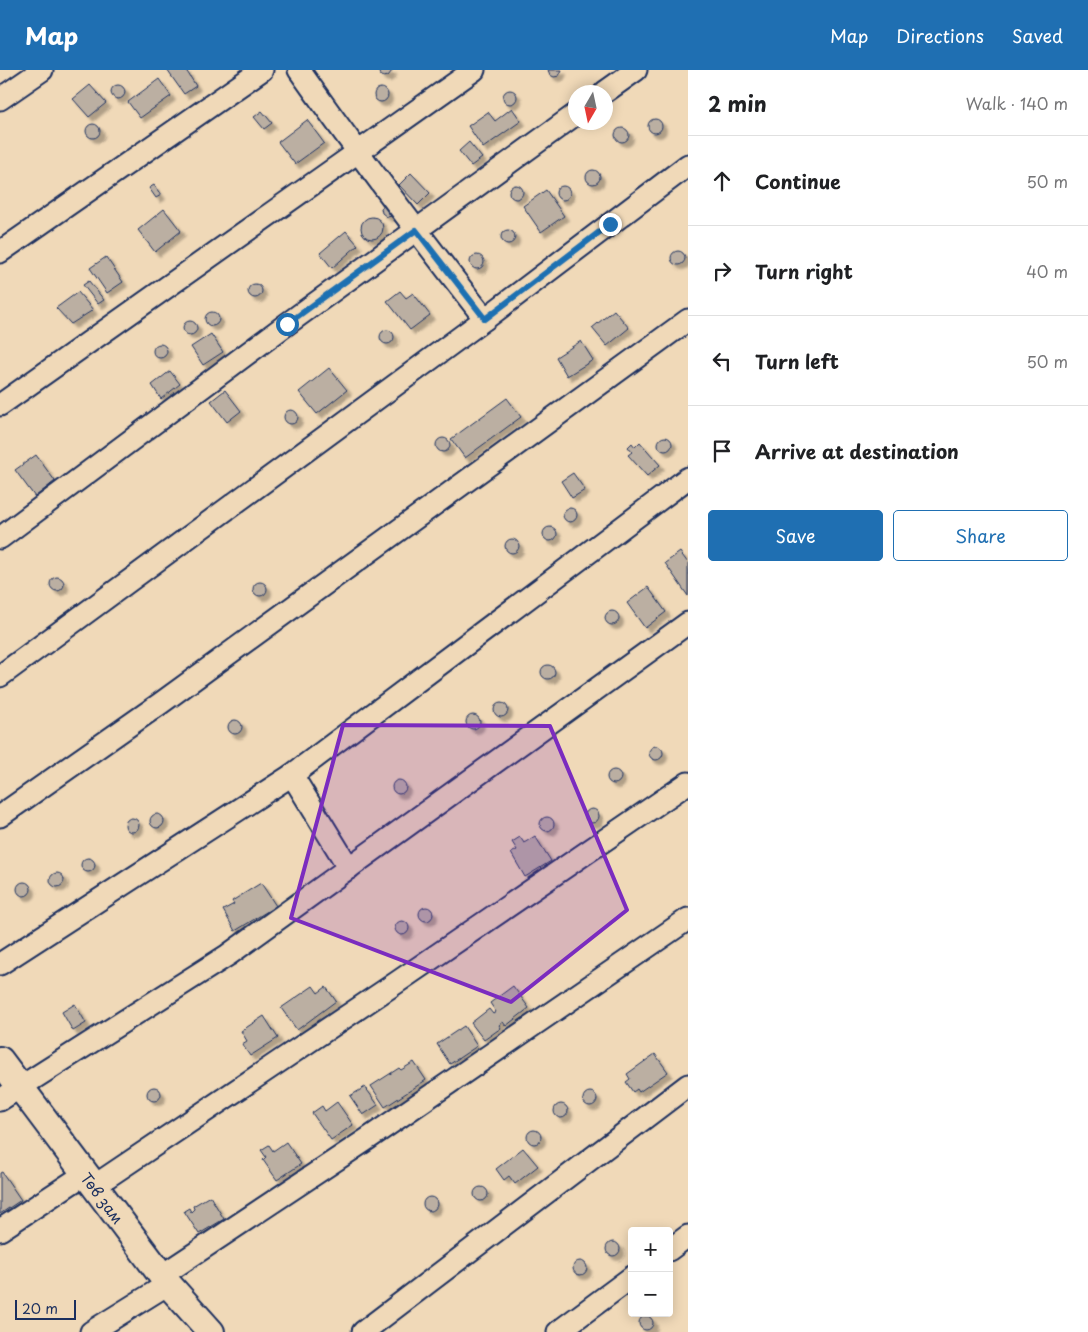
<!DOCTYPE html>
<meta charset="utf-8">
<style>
:root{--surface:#fff;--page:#f6f6f6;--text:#202124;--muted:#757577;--line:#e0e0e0;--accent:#1f6fb2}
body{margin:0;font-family:"Playpen Sans",sans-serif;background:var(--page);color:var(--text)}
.controls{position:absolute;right:15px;bottom:15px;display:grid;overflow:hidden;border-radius:5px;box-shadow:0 2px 12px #0003}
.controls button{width:45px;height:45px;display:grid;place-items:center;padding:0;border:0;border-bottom:1px solid var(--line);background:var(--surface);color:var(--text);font:25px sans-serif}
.compass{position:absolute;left:568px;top:15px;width:45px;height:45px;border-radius:50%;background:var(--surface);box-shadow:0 2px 12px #0003;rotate:189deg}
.scale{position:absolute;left:15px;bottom:12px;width:61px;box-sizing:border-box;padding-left:5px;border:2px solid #1b2f5e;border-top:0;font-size:14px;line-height:18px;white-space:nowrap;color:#1b2f5e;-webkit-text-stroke:4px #f0d9b8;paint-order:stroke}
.stop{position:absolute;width:15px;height:15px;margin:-11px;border:4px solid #1f6fb2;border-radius:50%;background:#fff}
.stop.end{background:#1f6fb2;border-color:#fff;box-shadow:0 1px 5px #0008}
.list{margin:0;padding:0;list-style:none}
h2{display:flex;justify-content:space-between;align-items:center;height:65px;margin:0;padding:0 20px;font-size:21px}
h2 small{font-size:16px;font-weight:400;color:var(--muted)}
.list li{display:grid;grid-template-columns:32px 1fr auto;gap:15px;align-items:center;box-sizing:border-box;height:90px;padding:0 20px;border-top:1px solid var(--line)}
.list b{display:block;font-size:19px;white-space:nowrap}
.list em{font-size:16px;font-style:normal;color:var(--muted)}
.actions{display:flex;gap:10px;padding:15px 20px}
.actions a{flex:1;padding:11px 0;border:1px solid var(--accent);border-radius:5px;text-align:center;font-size:18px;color:var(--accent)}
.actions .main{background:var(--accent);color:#fff}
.icon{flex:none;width:28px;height:28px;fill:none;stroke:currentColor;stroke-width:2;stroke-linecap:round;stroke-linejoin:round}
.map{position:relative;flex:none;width:688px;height:1262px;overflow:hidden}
header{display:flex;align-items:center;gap:30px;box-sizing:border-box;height:70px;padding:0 25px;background:var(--accent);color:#fff}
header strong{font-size:24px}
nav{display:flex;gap:28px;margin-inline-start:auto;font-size:18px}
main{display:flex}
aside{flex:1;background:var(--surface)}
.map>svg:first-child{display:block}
.building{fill:#bbafa2;stroke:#1b2f5e;filter:url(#shadow)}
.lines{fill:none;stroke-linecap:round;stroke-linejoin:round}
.minor-casing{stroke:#1b2f5e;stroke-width:25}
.tertiary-casing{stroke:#1b2f5e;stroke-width:30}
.minor{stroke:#f0d9b8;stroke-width:21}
.tertiary{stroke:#f0d9b8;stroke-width:26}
.route{stroke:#1f6fb2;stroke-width:6}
.marked{fill:#7b2cbf;fill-opacity:0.2;stroke:#7b2cbf;stroke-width:4;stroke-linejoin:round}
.labels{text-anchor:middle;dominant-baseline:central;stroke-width:4;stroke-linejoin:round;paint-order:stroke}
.street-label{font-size:15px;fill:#1b2f5e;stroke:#f0d9b8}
</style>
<header>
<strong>Map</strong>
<nav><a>Map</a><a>Directions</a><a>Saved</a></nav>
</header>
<main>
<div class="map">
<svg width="688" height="1262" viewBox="0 0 688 1262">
<defs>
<filter id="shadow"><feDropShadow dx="4.5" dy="4.5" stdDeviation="1" flood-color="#0004"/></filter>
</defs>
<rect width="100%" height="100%" fill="#f0d9b8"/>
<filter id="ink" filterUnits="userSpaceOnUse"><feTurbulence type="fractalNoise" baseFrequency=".02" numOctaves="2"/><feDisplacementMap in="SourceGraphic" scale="10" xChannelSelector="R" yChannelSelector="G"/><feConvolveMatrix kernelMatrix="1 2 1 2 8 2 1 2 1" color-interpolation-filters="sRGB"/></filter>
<g filter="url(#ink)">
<g class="building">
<polygon points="167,0 186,0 196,16 184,24"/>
<polygon points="378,0 392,0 392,1 388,6 384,7 380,5"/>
<polygon points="548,0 562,0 559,6 554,7 550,5"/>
<polygon points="159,9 171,26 140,48 128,32"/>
<polygon points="90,15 106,33 89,47 73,29"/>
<circle cx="118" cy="22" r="7"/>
<circle cx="381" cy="25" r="7"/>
<circle cx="510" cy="27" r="7"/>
<polygon points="512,38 521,51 483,78 468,56 488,42 495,51"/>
<polygon points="262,41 272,53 264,59 254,47"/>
<circle cx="655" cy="56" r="7"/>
<polygon points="307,50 324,73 295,94 278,72"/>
<circle cx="93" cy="61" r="7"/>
<circle cx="622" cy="65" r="7"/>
<polygon points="469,72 482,88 471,96 459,81"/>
<circle cx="593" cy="107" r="7"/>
<polygon points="411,103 430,123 418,135 399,115"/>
<polygon points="154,115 161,125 156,128 149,118"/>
<circle cx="516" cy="122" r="7"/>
<circle cx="563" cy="123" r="7"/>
<polygon points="546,120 564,146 541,162 523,136"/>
<polygon points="386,134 394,144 392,146 387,147 382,143 381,138"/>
<polygon points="164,139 181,161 155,182 138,160"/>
<circle cx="372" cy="158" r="11"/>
<circle cx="508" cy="167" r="7"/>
<polygon points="346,161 358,175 332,198 320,183"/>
<circle cx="678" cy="188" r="7"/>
<circle cx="477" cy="192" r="7"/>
<polygon points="106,187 123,212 107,223 90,198"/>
<polygon points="89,211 104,230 98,234 83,215"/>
<circle cx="255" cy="221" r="7"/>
<polygon points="400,221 406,228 413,223 430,245 410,260 387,231"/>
<polygon points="78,222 93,240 71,254 56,238"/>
<polygon points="614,240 629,258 607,276 592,258"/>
<circle cx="212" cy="249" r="7"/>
<circle cx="190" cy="258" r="7"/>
<circle cx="387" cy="267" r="7"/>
<polygon points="211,264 223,282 203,295 191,277"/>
<polygon points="581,271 593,290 567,306 556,287"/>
<circle cx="160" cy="281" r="7"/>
<polygon points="329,298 347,320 317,344 299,322"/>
<polygon points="170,301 180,314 161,329 152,315"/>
<polygon points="225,320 241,341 227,352 211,331"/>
<polygon points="507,328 521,347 465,388 451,369"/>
<circle cx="291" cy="347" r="7"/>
<circle cx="665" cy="374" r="7"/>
<circle cx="443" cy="375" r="7"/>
<polygon points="640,372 660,395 647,406 628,385 632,382 628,377 632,373 635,377"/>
<polygon points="36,385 55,411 35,427 15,400"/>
<polygon points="573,403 585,420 572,428 561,411"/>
<circle cx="570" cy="445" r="7"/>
<circle cx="550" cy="464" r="7"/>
<circle cx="512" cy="476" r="7"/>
<polygon points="680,482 688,493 688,526 665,493"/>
<circle cx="57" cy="514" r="7"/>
<circle cx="260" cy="519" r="7"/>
<polygon points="648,517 666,542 645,558 627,533"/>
<circle cx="612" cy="548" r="7"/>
<circle cx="548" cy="602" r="7"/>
<circle cx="501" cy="640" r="7"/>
<circle cx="473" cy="652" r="7"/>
<circle cx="235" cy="657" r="7"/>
<circle cx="656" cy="683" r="7"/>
<circle cx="614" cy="707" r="7"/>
<circle cx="399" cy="717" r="7"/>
<circle cx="592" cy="746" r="7"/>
<circle cx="157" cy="751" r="7"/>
<circle cx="547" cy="754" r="7"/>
<circle cx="132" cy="755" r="7"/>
<polygon points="535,766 551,791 525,807 511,783 517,780 512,772 520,767 524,773"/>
<circle cx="88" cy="795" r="7"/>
<circle cx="57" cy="810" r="7"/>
<circle cx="24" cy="819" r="7"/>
<polygon points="261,813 276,836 235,861 223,840 234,834 232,831"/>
<circle cx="426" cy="844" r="7"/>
<circle cx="402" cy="858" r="7"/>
<polygon points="313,916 318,923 326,917 336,931 297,960 281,938"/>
<polygon points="513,916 529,938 506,956 503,952 499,955 501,958 484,970 471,953 489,939 493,944 496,942 490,933"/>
<polygon points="75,934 86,953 73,961 62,942"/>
<polygon points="264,946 278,968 250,986 242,974 247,971 241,961"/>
<polygon points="464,956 477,976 450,994 437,974"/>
<polygon points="655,984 668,1002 639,1022 637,1019 633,1022 626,1012 630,1009 627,1004"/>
<polygon points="414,992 426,1010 385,1037 371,1016 399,998 401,1000"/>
<polygon points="365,1017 378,1035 363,1045 350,1026"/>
<circle cx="154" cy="1024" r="7"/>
<circle cx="590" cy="1029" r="7"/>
<polygon points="337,1032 353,1055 331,1070 312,1043 322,1036 325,1041"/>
<circle cx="561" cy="1041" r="7"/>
<circle cx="534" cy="1067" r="7"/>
<polygon points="286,1072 301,1094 277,1110 263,1090 266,1087 261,1080 269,1075 273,1081"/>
<polygon points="523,1078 538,1096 515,1114 509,1106 504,1110 496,1099"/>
<polygon points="2,1102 21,1130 0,1144 0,1103"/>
<circle cx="481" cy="1124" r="7"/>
<polygon points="210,1126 224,1149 199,1164 184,1141 189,1138 191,1142 194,1139 193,1136"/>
<circle cx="430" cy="1134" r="7"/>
<circle cx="613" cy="1179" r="7"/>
<circle cx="580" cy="1198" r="7"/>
<circle cx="646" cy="1253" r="7"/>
</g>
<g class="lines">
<g class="minor-casing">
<g id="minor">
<path d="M299 0C359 85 421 167 485 249"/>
<polyline points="605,22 636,0"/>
<polyline points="0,29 42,0"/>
<polyline points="0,182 262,0"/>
<polyline points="0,335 474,0"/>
<polyline points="0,468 287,254 576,44"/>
<polyline points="0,606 485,249 688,95"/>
<polyline points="292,705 349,798"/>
<polyline points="0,746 161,633 688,250"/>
<polyline points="0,894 292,705 688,408"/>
<polyline points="0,1030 228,885 688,553"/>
<polyline points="94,1116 396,913 688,713"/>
<polyline points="0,1160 85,1104"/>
<polyline points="669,1180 688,1166"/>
<polyline points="161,1206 366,1070 688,849"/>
<polyline points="91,1262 168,1214"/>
<polyline points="363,1262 688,1015"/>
<polyline points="558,1262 632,1207"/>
</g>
</g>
<g class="tertiary-casing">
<g id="tertiary">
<path id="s1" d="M0 990 168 1214 211 1262"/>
</g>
</g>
<use href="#minor" class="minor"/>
<use href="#tertiary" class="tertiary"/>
</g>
</g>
<g class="lines" filter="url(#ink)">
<polyline class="route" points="287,254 416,160 485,249 610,154"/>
</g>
<path class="marked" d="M343 655 550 656 627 840 511 932 291 848Z"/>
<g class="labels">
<g class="street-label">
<text stroke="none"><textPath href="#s1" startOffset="172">Төв зам</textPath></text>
</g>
</g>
</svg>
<div class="controls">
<button>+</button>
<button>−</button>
</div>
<svg class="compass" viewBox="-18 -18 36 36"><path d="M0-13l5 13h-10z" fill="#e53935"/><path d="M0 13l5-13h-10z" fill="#757577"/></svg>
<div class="scale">20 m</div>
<div class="stop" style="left:287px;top:254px"></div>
<div class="stop end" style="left:610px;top:154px"></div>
</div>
<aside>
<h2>2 min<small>Walk · 140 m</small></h2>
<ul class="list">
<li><svg class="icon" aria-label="ahead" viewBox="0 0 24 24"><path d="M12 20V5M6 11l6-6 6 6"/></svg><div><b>Continue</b></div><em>50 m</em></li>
<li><svg class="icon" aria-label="right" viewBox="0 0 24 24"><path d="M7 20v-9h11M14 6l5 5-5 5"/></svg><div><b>Turn right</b></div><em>40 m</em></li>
<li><svg class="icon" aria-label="left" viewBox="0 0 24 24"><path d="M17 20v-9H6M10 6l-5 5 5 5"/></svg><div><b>Turn left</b></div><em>50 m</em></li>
<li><svg class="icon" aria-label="arrive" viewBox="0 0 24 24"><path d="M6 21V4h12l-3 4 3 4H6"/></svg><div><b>Arrive at destination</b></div></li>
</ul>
<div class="actions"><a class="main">Save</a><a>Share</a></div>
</aside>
</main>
